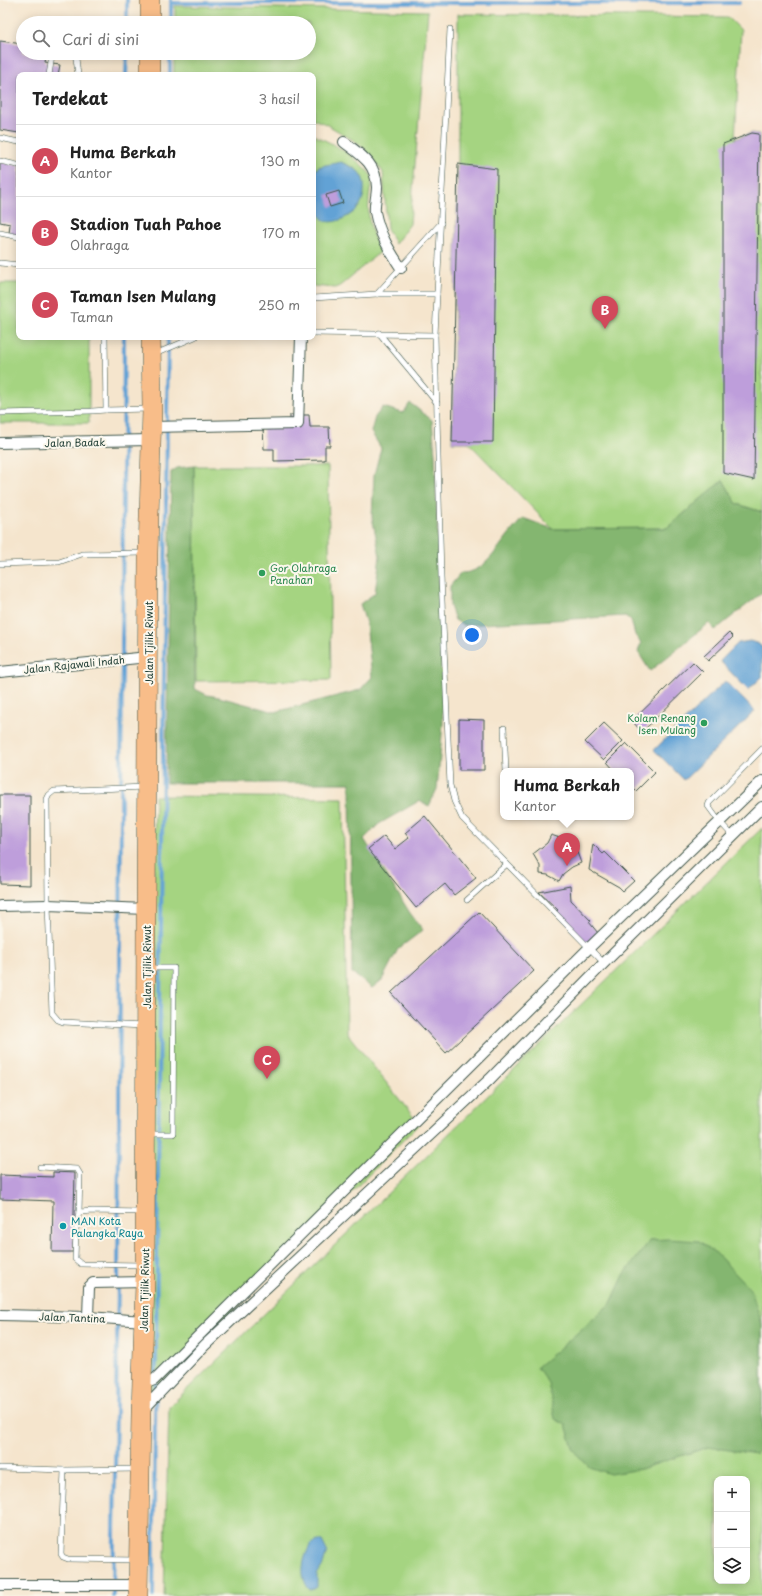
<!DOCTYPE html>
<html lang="id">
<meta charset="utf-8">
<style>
:root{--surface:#fff;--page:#f2f2f2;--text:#222;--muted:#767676;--line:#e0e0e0;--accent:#d1495b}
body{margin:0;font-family:"Playpen Sans",sans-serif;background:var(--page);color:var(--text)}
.controls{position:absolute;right:12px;bottom:12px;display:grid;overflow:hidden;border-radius:8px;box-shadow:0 2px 10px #0003}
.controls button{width:36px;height:36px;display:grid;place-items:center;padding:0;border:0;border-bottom:1px solid var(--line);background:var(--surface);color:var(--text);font:20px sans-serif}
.you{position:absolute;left:472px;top:635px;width:14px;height:14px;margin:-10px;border:3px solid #fff;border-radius:50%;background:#1a73e8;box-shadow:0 0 0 6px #1a73e833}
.badge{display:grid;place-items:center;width:26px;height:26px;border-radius:50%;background:var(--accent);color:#fff;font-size:13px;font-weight:700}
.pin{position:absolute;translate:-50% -33px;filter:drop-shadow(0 1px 2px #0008)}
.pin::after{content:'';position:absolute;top:21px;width:14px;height:12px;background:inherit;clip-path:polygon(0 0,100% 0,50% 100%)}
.popup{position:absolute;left:500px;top:768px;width:134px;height:52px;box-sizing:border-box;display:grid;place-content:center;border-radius:8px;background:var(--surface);filter:drop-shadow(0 1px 3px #0005);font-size:13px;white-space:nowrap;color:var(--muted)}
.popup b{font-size:15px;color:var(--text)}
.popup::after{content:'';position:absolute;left:50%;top:100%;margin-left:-8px;border:8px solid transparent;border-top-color:var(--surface)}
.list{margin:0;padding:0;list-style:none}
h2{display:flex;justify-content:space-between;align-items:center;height:52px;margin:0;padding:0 16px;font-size:17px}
h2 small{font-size:13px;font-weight:400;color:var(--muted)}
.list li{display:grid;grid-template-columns:26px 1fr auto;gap:12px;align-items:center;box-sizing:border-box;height:72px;padding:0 16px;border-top:1px solid var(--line)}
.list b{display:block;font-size:15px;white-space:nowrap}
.list p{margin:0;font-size:13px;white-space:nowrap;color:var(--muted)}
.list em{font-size:13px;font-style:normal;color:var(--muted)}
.icon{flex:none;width:22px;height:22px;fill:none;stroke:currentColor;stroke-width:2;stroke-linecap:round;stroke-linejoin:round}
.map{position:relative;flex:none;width:762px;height:1596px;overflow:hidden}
.search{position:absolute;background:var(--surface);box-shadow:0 2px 10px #0003;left:16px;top:16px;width:300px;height:44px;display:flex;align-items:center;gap:10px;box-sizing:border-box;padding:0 14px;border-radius:22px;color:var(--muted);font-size:15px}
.panel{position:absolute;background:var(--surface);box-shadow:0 2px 10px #0003;left:16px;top:72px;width:300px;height:268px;border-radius:8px}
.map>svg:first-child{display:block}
.green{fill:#a5d481;stroke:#62885a;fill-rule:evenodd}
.forest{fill:#84b66f;stroke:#527a52}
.water{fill:#62a2d5;stroke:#407084}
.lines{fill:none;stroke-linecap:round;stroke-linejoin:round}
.stream{stroke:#62a2d5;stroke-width:4}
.building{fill:#be9edb}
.lane-casing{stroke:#3f564b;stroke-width:6}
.street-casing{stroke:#3f564b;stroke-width:12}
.highway-casing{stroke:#3f564b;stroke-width:20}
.lane{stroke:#fff;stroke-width:5}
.street{stroke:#fff;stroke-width:10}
.highway{stroke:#f8bd89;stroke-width:19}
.leisure-dot{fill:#2e9e5b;stroke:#fbf7ec;stroke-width:1.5}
.culture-dot{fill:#0f9aa8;stroke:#fbf7ec;stroke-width:1.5}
.labels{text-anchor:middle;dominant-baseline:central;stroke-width:4;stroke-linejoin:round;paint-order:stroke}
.street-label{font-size:10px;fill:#1f3d34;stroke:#fbf7ec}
.leisure-label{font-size:10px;fill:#27864d;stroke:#fbf7ec;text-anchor:start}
.culture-label{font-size:10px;fill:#0d838f;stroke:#fbf7ec;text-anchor:start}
</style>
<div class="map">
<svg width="762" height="1596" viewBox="0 0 762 1596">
<rect width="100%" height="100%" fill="#fbf7ec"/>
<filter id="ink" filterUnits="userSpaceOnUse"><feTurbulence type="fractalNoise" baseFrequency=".025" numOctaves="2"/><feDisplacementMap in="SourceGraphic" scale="8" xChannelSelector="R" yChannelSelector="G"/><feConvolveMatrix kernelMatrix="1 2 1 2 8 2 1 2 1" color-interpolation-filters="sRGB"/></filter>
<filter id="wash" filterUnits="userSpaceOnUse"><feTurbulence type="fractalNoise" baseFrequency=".012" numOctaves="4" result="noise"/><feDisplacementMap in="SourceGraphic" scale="16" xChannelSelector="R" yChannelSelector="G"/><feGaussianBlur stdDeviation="0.9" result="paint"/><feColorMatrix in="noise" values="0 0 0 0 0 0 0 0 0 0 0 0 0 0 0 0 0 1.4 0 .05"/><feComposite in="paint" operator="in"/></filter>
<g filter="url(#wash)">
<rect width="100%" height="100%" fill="#f5e5cd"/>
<g class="green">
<polygon points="175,6 428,11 410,224 395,244 387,228 383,172 370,155 358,143 326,124 313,119 313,75 174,75 174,53 309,53 309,23 175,23"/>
<polygon points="458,14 728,17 741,30 735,139 752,133 759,134 758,206 762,207 762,512 737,504 723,480 667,528 553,529 468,442 452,442 458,164"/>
<path d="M313 135C336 144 356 157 372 176 372 184 369 192 369 200 367 219 372 235 380 252L341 285 336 288 313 286V189L318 209 341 220 358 208 363 196 354 168 341 162 318 167 315 170 313 177Z"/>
<polygon points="0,283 19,283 19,337 89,337 89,423 0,423"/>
<polygon points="194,466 328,466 331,680 196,681"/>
<polygon points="155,796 343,798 347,1033 419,1124 145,1400"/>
<path d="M762 828V1596H164L169 1407ZM717 1479H747V1581H717Z"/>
</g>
<g class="forest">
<polygon points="410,403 432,420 435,455 443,723 437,789 429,806 419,801 379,824 364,839 410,913 423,930 398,949 382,980 372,988 352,973 350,783 166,783 171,472 177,468 194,466 195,689 207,695 219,697 275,712 360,690 372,677 366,623 360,604 375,593 380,556 372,517 374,475 381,448 371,432 375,417 383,407 403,413"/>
<path d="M723 480 737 504 762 512V593L715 630 709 623 650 671 638 652 641 643 635 635 631 620 625 616 464 625 455 620 450 606V586L461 573C483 573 494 553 506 538 511 531 517 525 523 518L553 529 667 528Z"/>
<polygon points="668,1239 699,1241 717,1254 751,1290 762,1324 762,1447 756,1454 708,1447 641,1469 610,1474 589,1467 574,1451 566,1425 555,1419 548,1383 537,1367 567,1342 611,1303 624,1275 650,1240"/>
</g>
<g class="water">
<path d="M341 162C348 166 356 167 361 175 367 184 364 202 357 209 351 216 332 226 324 220 319 217 318 209 316 204 315 198 313 192 313 186 313 162 322 167 341 162Z"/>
<polygon points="750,641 759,644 762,647 762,677 748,690 720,661 738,643"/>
<polygon points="725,681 755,711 684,780 654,750"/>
<path d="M318 1541H322L327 1551 323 1565 317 1575V1587L314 1589 310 1590C298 1577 303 1557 311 1544Z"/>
</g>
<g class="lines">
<g class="stream">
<polyline points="171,3 739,3"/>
<polyline points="127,23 127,0"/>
<polyline points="171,23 171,0"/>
<polyline points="126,75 127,53"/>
<polyline points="170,75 170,53"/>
<polyline points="113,1596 118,1282 124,337"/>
<polyline points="153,1596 168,337"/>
</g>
</g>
<g id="blocks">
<g class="building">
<polygon points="0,41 23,44 23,53 47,53 45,63 60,65 58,75 19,75 19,133 0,130"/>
<polygon points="752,133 759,134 754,480 723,473 723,144"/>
<polygon points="0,162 19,166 19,236 9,234 10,224 0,222"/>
<polygon points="458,164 497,169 493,442 452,442"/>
<polygon points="339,191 343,203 330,207 326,195"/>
<polygon points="290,415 309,415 310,427 329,427 330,446 325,446 325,460 274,461 274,449 264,449 263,427 290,426"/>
<polygon points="729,633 733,637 708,661 704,656"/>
<polygon points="693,662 703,672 642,732 632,721"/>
<polygon points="459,719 484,720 484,770 459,770"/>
<polygon points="604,723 623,741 604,760 585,742"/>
<polygon points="626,743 655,772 636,791 631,787 631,771 615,771 607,762"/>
<polygon points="0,795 30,795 30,885 0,884"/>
<polygon points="425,816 476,878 454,895 445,884 416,908 368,849 384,836 395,849 409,838 405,833"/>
<polygon points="551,835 560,838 575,839 575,847 581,863 572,867 563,874 559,881 548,875 540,874 540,866 533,854 547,843"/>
<polygon points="593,844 603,854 605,852 634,881 623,891 619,887 589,870"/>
<polygon points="570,886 571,900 591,921 589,922 598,933 587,944 556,911 558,910 539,892"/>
<polygon points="479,912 534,971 446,1053 391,993"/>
<polygon points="53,1172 75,1173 73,1252 52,1252 53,1201 0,1199 0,1175 53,1177"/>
</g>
</g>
</g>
<g filter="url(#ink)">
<use href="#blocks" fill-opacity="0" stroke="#3f564b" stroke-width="1"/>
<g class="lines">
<g class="lane-casing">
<g id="lane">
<polyline points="450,29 435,335 441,577 450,785 454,801 462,818 604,963"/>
<polyline points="72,53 76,58 78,75"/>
<polyline points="49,75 52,56 55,53"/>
<polyline points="0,138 19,142"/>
<polyline points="0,161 17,165"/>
<polyline points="0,233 19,237"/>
<polyline points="0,263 19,265"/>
<polyline points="377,294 441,223"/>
<polyline points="313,298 377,294 437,294"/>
<polyline points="313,333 435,335"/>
<polyline points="379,333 437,403"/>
<polyline points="155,354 195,337"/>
<polyline points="106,410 149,409"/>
<polyline points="0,413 92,411 106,410 105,337"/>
<polyline points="0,564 59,562 82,554 145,553"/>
<polyline points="504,728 506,771"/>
<polyline points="733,836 719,821 708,806 709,803 762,749"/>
<polyline points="467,900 507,864"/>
<polyline points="143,1026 63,1022 58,1020 52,1013 48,905 47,799 49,795 54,791 144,787"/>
<polyline points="148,1134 173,1134 174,968 149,968"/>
<polyline points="40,1167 77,1169 80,1174 79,1212"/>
<polyline points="141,1212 93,1211 79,1212 76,1229 75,1259 81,1264 141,1265"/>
<polyline points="0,1468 64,1470"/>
<polyline points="136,1560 68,1559 63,1557 61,1554 64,1470 137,1469"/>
</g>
</g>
<g class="street-casing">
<g id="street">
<path d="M344 142C361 155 376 163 377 187 377 195 374 204 375 212 379 233 389 250 401 268"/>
<polyline points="151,427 298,424 301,337"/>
<polyline points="0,443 150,440"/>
<polyline points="0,672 148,657"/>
<polyline points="0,906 48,905 146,909"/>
<polyline points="0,1315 88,1317 144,1321"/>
<polyline points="88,1317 89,1287 93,1283 145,1282"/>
<polyline points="142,1382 149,1382 154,1380 589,948 762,781"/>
<polyline points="142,1411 205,1345 490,1079 604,963 762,807"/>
<polyline points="0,1585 138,1585"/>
</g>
</g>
<g class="highway-casing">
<g id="highway">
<polyline points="150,23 150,0"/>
<polyline points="150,53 150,75"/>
<polyline points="138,1596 141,1413 145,1282 146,909 148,553 152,409 151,337"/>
</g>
</g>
<use href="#lane" class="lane"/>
<use href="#street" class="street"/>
<use href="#highway" class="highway"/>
</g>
</g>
<g class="leisure-dot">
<circle cx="262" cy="573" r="4"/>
<circle cx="704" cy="723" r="4"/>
</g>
<circle class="culture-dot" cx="63" cy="1226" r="4"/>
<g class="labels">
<g class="street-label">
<text transform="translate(75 442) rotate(-1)">Jalan Badak</text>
<text transform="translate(148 643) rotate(-90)">Jalan Tjilik Riwut</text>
<text transform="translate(74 664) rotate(-6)">Jalan Rajawali Indah</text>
<text transform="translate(146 967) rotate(-90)">Jalan Tjilik Riwut</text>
<text transform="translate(144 1290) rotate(-89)">Jalan Tjilik Riwut</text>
<text transform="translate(72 1317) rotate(2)">Jalan Tantina</text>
</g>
<g class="leisure-label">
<text x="270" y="567">Gor Olahraga<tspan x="270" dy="12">Panahan</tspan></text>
<text x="696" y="717" text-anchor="end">Kolam Renang<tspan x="696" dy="12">Isen Mulang</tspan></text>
</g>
<g class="culture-label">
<text x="71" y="1220">MAN Kota<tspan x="71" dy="12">Palangka Raya</tspan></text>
</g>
</g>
</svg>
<div class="controls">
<button>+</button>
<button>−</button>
<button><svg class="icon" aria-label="layers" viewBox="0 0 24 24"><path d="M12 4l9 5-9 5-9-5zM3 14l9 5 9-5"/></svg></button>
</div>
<div class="you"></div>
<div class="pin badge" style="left:567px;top:866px">A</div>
<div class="popup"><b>Huma Berkah</b>Kantor</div>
<div class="pin badge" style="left:605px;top:329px">B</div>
<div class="pin badge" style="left:267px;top:1079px">C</div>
<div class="search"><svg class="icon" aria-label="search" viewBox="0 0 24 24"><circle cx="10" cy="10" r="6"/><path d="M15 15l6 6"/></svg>Cari di sini</div>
<section class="panel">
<h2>Terdekat<small>3 hasil</small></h2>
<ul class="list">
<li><span class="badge">A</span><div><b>Huma Berkah</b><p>Kantor</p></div><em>130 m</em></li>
<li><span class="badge">B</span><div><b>Stadion Tuah Pahoe</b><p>Olahraga</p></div><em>170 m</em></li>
<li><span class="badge">C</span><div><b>Taman Isen Mulang</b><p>Taman</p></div><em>250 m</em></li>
</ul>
</section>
</div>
